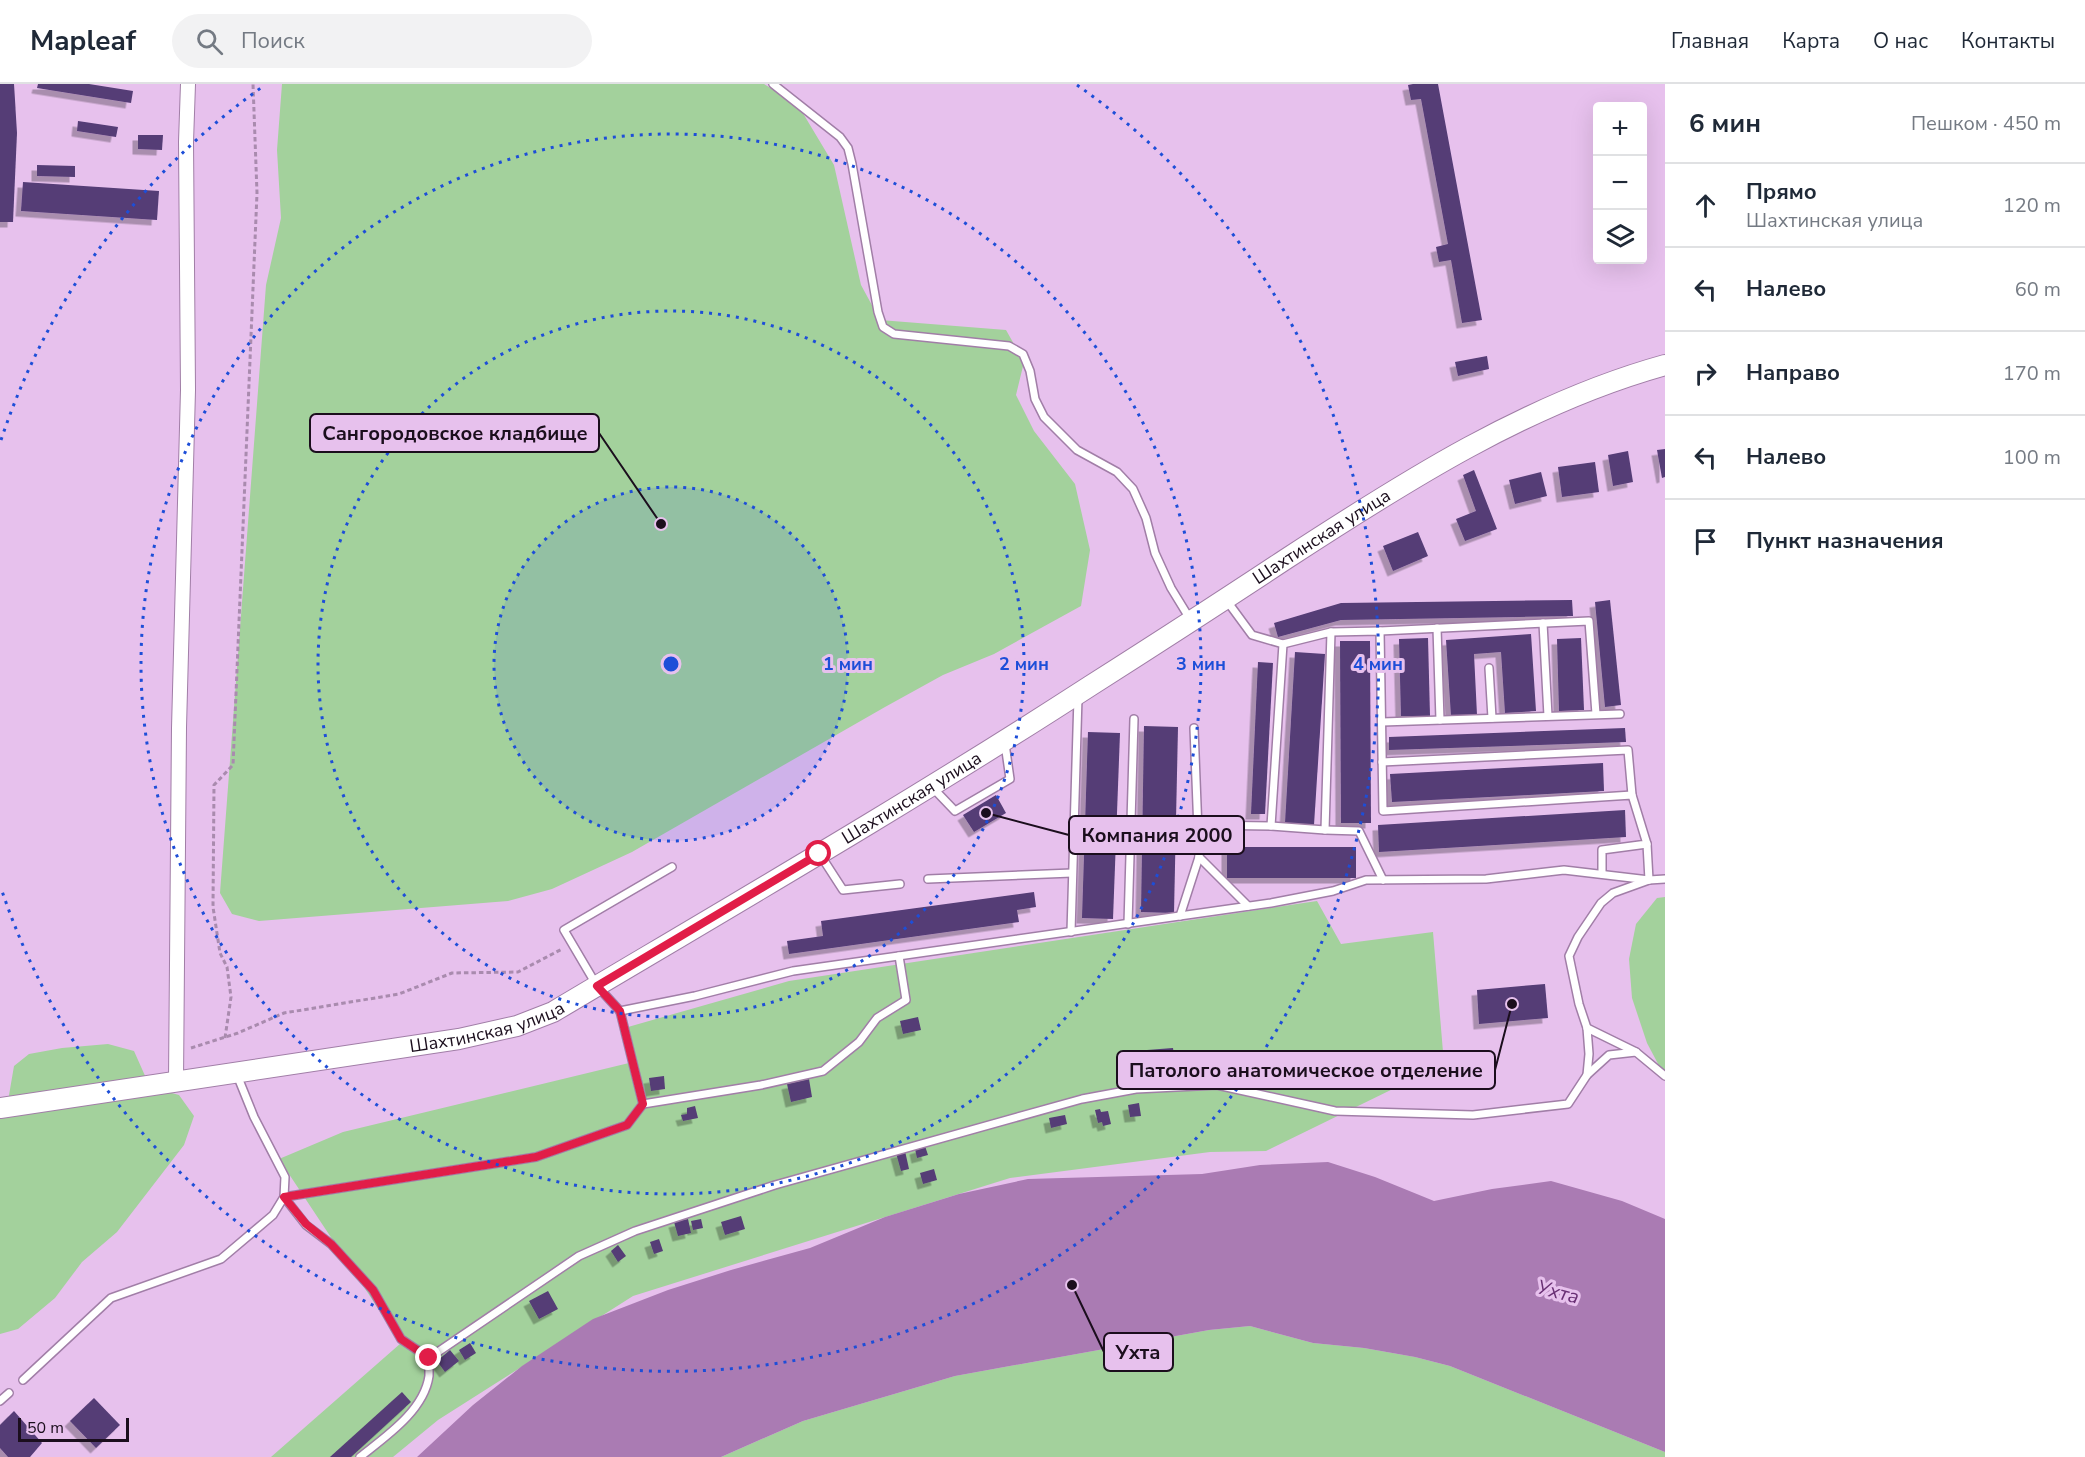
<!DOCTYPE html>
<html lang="ru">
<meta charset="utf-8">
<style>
:root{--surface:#fff;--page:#f2f2f3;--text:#1f2937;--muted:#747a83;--line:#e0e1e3}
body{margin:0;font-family:"Nunito Sans",sans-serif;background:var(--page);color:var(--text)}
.controls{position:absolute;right:18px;top:18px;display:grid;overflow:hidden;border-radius:6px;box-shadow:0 6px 24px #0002}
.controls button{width:54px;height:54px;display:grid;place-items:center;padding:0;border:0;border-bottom:2px solid var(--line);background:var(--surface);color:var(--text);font:30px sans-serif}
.scale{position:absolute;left:18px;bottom:15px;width:111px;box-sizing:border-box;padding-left:6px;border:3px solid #1b0e1d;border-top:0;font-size:16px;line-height:21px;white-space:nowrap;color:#1b0e1d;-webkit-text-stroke:4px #e7c1ed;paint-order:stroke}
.stop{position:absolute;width:18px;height:18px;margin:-14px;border:4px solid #e11d48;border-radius:50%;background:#fff}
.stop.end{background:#e11d48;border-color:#fff;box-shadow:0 2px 6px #0008}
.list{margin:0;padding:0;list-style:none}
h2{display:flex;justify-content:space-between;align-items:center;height:78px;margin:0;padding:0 24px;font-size:26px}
h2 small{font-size:20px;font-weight:400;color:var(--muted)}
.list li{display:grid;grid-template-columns:39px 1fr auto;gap:18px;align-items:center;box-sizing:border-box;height:84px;padding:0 24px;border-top:2px solid var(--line)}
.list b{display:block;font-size:22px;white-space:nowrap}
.list p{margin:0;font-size:20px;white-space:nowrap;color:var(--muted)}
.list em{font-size:20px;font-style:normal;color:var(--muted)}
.icon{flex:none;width:33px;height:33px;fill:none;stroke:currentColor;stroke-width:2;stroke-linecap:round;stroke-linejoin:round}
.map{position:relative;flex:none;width:1665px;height:1373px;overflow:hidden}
header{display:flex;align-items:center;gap:36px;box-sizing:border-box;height:84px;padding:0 30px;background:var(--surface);border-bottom:2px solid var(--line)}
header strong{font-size:28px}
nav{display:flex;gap:33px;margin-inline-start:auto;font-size:21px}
.search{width:420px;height:54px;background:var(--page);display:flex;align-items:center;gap:15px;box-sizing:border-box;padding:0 21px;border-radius:33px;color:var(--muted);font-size:22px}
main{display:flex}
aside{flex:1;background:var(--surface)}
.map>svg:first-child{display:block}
.green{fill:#a3d19c}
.water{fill:#aa7bb3}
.building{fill:#543c76;filter:url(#shadow)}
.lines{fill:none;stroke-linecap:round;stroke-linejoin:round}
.lane-casing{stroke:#a17ea7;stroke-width:10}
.street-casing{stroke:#a17ea7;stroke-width:16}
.secondary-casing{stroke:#a17ea7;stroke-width:22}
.path{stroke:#a98bae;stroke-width:3;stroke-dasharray:4.5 3;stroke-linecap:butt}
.lane{stroke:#fff;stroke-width:7}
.street{stroke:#fff;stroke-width:14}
.secondary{stroke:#fff;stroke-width:20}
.route{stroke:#e11d48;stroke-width:8}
.ring{fill:none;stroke:#1d4ed8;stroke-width:3;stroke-dasharray:3 6}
.labels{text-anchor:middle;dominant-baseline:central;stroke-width:6;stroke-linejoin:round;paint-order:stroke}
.street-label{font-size:18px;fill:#1b0e1d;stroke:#e7c1ed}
.water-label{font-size:20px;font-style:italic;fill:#692f74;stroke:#e7c1ed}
.centre{fill:#1d4ed8;stroke:#e7c1ed;stroke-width:3}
.ring-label{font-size:18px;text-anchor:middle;font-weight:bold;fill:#1d4ed8;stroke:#e7c1ed;stroke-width:6;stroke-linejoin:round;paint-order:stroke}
.leader{fill:none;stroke:#1b0e1d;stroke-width:2}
.callout-dot{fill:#1b0e1d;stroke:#e7c1ed;stroke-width:2}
.callout{fill:#e7c1ed;stroke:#1b0e1d;stroke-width:2}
.callout-label{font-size:20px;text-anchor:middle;font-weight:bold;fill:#1b0e1d}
</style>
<header>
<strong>Mapleaf</strong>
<div class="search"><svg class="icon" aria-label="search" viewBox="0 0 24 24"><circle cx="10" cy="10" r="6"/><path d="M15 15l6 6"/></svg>Поиск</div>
<nav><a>Главная</a><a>Карта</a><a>О нас</a><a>Контакты</a></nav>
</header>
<main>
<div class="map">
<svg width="1665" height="1373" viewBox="0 0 1665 1373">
<defs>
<filter id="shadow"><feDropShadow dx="-5.5" dy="5.5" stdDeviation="0" flood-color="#0004"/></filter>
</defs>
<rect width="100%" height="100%" fill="#e7c1ed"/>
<g class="green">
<polygon points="282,0 764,0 798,21 834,81 861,201 880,236 1006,246 1024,278 1016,311 1034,347 1075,400 1090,466 1081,522 994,570 943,591 885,623 632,768 552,805 508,817 259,837 232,830 220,809 266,201 281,134 277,66"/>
<polygon points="1665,813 1665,993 1647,959 1632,914 1629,875 1636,840 1657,814"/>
<polygon points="1317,817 1341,860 1433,848 1444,980 1266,1067 1210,1068 1010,1094 633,1212 438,1336 393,1373 271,1373 401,1259 279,1075 343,1048 629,979 621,945 789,897"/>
<polygon points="108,960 134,967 150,1003 179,1011 194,1032 184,1061 117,1148 82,1178 55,1214 18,1245 0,1250 0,1026 8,1017 14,982 29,970 62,964"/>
<polygon points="1250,1242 1313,1259 1364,1264 1415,1273 1450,1282 1665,1368 1665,1373 721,1373 803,1337 955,1292 1209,1246"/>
</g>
<polygon class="water" points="1328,1078 1375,1093 1434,1117 1492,1105 1551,1097 1622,1117 1665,1135 1665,1368 1450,1282 1415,1273 1364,1264 1313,1259 1250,1242 1209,1246 955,1292 803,1337 721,1373 417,1373 473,1321 522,1282 593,1235 668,1206 731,1186 810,1164 885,1133 959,1110 1028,1095 1202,1090 1260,1081"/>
<g class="building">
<polygon points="0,0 14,0 17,49 13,138 0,138"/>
<polygon points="38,0 89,0 133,7 131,19 37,4"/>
<polygon points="1413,0 1438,0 1482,236 1462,239 1451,176 1439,178 1436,163 1448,160 1421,15 1411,16 1408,1"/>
<polygon points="78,37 118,43 116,53 77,47"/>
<polygon points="138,51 163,51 162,66 138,65"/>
<polygon points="37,81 75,82 75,93 37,92"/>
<polygon points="23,98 159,107 157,136 21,127"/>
<polygon points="1487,272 1489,285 1458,292 1455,278"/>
<polygon points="1665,365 1665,393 1662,394 1657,366"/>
<polygon points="1628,367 1633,398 1613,402 1608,371"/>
<polygon points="1595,378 1599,408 1562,413 1558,383"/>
<polygon points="1474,386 1497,445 1465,457 1456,435 1476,427 1463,391"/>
<polygon points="1541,388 1547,412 1515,420 1509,396"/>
<polygon points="1418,448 1428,472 1393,487 1383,462"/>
<polygon points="1572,516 1573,532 1341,536 1278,553 1274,539 1341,519"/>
<polygon points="1610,516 1621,621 1605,623 1595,518"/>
<polygon points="1531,550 1536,627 1505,629 1501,568 1474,570 1477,631 1451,632 1446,556"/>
<polygon points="1428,554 1430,632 1401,632 1399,555"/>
<polygon points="1581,554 1584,626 1559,627 1557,555"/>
<polygon points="1340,557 1370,557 1371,739 1341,739"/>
<polygon points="1295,568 1325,570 1314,741 1285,739"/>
<polygon points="1258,578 1273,579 1265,730 1251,730"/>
<polygon points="1144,642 1178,643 1174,829 1141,828"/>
<polygon points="1625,644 1626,658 1389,666 1389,653"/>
<polygon points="1088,648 1120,649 1113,835 1082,834"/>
<polygon points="1603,679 1604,707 1392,718 1390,690"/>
<polygon points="996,711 1006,729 974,748 963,731"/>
<polygon points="1625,726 1626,753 1379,768 1378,741"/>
<rect x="1227" y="763" width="129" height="31"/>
<polygon points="1034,808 1036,823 1017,826 1019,838 789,870 787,857 823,852 821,837"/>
<polygon points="1545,900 1548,934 1479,940 1477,906"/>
<polygon points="918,933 921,946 903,950 900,937"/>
<polygon points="1173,964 1176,985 1149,987 1147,978 1137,978 1134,967"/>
<polygon points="664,992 665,1005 651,1007 649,994"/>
<polygon points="809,995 812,1013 791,1018 787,1000"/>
<polygon points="1139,1019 1141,1032 1130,1033 1128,1021"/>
<polygon points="695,1022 698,1034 683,1037 681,1031 687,1030 687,1024"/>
<polygon points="1100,1025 1101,1028 1108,1027 1111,1040 1103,1042 1102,1038 1098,1039 1095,1026"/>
<polygon points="1065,1031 1067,1040 1051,1044 1049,1034"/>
<polygon points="925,1062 928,1071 917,1074 915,1065"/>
<polygon points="905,1067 909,1085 901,1087 896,1069"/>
<polygon points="934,1085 937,1096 923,1100 920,1089"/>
<polygon points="741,1132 745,1145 725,1151 721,1138"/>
<polygon points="688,1135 691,1149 678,1152 674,1138"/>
<polygon points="701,1135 703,1144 693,1146 691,1137"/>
<polygon points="659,1155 663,1167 654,1170 650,1158"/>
<polygon points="618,1161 626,1172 618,1178 611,1167"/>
<polygon points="548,1207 558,1225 539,1235 529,1217"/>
<polygon points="470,1259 476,1269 465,1276 459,1266"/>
<polygon points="450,1266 459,1277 445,1288 437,1277"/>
<polygon points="402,1308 411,1318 351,1373 330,1373"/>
<polygon points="94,1314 120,1341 96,1364 70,1337"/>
<polygon points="14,1327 42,1359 30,1373 8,1373 0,1364 0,1341"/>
</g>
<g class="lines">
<g class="lane-casing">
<g id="lane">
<polyline points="773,0 840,53 848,64 852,80 878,228 883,243 894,250 1009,262 1023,270 1030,287 1035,315 1044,333 1077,366 1117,388 1133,405 1146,434 1155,469 1171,504 1190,535"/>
<polyline points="1543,539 1548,632"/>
<polyline points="1437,544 1440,636"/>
<polyline points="1380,547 1589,537 1596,630"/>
<polyline points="1331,548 1380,547 1383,727 1632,711 1647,760 1602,766 1602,790"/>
<polyline points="1489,584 1492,634"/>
<polyline points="1382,638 1620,630"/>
<polyline points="1382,678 1628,666 1632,711"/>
<polyline points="932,703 955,727 1010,695 1005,660"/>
<polyline points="1198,741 1271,742 1283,560 1252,551 1227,517"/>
<polyline points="1271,742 1325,746 1331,548 1283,560"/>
<polyline points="1325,746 1359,747 1383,796"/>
<polyline points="1647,760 1649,796"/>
<polyline points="821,772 843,806 900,800"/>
<polyline points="1199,773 1248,822"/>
<polyline points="672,783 564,846 597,902 620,927 695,912 793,887 1271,819 1333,807 1366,796 1486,795 1564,786 1649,796 1665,795"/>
<polyline points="928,795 1072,789"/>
<polyline points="1180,832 1199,773 1194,644"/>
<polyline points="1128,840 1134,635"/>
<polyline points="1071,848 1078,613"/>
<polyline points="1587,944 1636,968"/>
<polyline points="237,991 254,1033 285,1093 284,1113 306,1141 331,1160 373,1206 401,1255 429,1274"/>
<polyline points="1587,991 1609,971 1636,968 1665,992"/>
<polyline points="643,1020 761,1001 823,987 859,958 877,934 906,916 899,872"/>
<polyline points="23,1296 111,1214 221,1175 273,1131 284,1113 536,1073 627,1041 643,1020 620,927"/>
<polyline points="0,1317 9,1309"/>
<path d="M360 1373C385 1353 424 1327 429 1292 429 1286 429 1280 429 1274L579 1172 635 1147 775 1101 1082 1015 1136 1005 1217 1001 1335 1027 1473 1031 1568 1020 1587 991 1589 970 1587 944 1579 920 1569 872 1578 853 1601 819 1613 809 1649 796"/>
</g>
</g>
<g class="street-casing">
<polyline id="street" points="176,997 179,644 188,306 186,58 188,0"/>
</g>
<g class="secondary-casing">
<g id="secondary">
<path id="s1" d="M0 1024 459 955 517 942 553 928C733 821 914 716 1090 602 1156 560 1221 518 1286 475 1404 398 1528 319 1665 281"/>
</g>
</g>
<g class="path">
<polyline points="225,954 231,913 227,883 220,869 213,823 214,701 233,681 257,109 253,0"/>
<polyline points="191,964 238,949 284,929 399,910 452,889 518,888 562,865"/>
</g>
<use href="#lane" class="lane"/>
<use href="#street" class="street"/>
<use href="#secondary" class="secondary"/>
</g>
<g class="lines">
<polyline class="route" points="429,1274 401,1255 373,1206 331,1160 306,1140 284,1113 536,1073 627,1041 643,1020 620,927 597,902 819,770"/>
</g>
<circle cx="671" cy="580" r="177" fill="#1d4ed8" fill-opacity=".12"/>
<g class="ring">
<circle cx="671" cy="580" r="177"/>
<circle cx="671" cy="580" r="353"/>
<circle cx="671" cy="580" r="530"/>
<path d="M1 356A707 707 0 0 1 265 1M1077 1A707 707 0 1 1 1 804"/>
</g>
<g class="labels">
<g class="street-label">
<text stroke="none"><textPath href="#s1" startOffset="1466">Шахтинская улица</textPath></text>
<text stroke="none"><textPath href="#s1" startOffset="980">Шахтинская улица</textPath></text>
<text stroke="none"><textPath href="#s1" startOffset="494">Шахтинская улица</textPath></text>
</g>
<g class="water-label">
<text transform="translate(1558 1208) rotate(15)">Ухта</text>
</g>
</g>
<circle cx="671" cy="580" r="9" class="centre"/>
<g class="ring-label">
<text x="848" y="586">1 мин</text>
<text x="1024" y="586">2 мин</text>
<text x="1201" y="586">3 мин</text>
<text x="1378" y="586">4 мин</text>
</g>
<path class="leader" d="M661 440L599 349M986 729L1069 751M1512 920L1495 986M1072 1201L1104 1268"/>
<g class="callout-dot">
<circle cx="661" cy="440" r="6"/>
<circle cx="986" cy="729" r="6"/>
<circle cx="1512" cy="920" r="6"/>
<circle cx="1072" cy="1201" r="6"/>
</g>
<g class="callout">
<rect x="310" y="330" width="289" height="38" rx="6"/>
<rect x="1069" y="732" width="175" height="38" rx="6"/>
<rect x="1117" y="967" width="378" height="38" rx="6"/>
<rect x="1104" y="1249" width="69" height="38" rx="6"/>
</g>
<g class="callout-label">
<text x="455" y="356">Сангородовское кладбище</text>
<text x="1157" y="758">Компания 2000</text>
<text x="1306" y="993">Патолого анатомическое отделение</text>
<text x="1138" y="1275">Ухта</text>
</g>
</svg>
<div class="controls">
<button>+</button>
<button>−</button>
<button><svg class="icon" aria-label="layers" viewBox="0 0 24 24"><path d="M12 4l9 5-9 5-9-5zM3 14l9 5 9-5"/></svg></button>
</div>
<div class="scale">50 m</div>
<div class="stop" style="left:819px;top:770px"></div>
<div class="stop end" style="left:429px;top:1274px"></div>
</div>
<aside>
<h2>6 мин<small>Пешком · 450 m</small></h2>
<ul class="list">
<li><svg class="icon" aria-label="ahead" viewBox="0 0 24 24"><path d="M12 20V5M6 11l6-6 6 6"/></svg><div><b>Прямо</b><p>Шахтинская улица</p></div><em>120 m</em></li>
<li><svg class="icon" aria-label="left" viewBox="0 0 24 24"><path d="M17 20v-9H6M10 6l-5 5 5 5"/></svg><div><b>Налево</b></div><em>60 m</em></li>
<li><svg class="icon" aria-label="right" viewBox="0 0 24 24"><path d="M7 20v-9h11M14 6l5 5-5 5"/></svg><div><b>Направо</b></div><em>170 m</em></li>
<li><svg class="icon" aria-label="left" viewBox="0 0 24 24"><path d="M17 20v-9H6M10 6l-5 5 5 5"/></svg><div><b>Налево</b></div><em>100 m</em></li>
<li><svg class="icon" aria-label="arrive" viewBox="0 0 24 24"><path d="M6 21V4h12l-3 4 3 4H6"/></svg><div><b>Пункт назначения</b></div></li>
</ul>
</aside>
</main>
